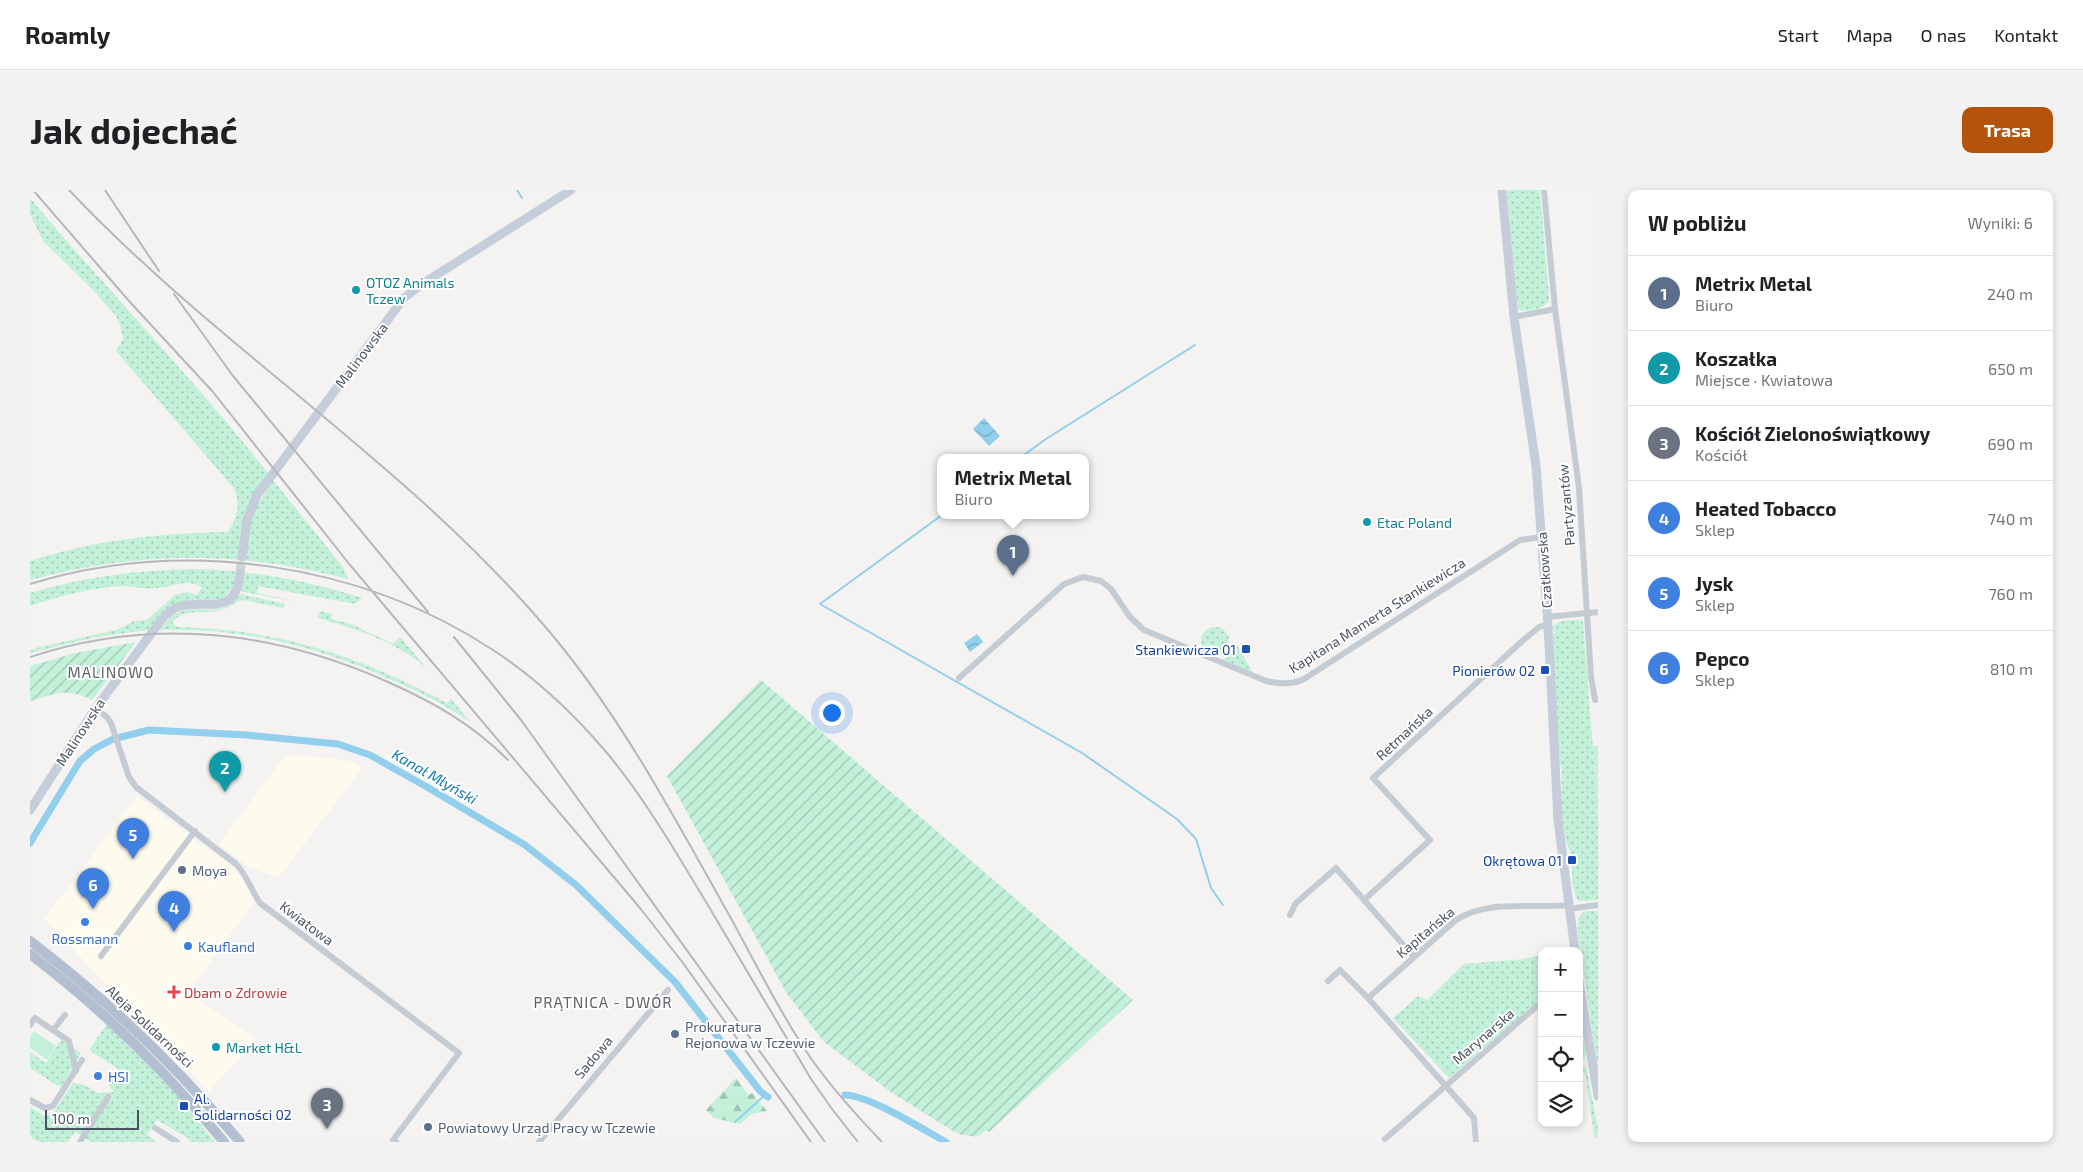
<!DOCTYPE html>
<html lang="pl">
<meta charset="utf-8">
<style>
:root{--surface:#fff;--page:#f2f2f2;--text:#202124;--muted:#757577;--line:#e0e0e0;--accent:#b45309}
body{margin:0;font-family:"Exo 2",sans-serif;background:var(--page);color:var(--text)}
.controls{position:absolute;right:15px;bottom:15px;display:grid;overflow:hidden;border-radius:10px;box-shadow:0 2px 8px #0003}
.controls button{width:45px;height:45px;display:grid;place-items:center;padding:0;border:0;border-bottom:1px solid var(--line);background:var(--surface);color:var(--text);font:25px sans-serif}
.scale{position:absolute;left:15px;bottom:12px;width:94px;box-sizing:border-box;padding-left:5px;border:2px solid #4a5360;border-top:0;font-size:14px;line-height:18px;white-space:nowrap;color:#4a5360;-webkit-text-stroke:4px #fff;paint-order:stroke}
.you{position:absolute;left:801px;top:522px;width:18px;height:18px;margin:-12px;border:4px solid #fff;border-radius:50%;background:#1a73e8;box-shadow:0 0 0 8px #1a73e833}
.badge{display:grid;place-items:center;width:32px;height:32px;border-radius:50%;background:var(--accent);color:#fff;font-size:16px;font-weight:700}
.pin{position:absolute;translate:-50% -41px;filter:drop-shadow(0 1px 2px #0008)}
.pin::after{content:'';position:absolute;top:26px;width:18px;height:15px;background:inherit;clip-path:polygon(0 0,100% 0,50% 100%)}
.popup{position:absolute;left:907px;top:264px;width:152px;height:65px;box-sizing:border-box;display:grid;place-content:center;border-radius:10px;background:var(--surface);filter:drop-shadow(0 1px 4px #0005);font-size:16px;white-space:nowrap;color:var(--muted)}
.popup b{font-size:19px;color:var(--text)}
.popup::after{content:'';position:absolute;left:50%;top:100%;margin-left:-10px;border:10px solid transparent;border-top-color:var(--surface)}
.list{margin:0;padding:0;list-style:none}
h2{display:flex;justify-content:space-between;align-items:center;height:65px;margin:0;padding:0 20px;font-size:21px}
h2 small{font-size:16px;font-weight:400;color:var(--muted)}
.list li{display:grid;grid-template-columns:32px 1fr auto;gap:15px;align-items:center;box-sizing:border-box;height:75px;padding:0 20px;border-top:1px solid var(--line)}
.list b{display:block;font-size:19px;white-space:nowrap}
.list p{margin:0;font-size:16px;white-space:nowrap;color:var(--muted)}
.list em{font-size:16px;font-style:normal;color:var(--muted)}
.icon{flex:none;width:28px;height:28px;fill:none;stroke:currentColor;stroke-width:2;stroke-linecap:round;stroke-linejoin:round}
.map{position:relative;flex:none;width:1568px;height:952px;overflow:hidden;border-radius:10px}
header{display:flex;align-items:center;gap:30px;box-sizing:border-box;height:70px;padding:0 25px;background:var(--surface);border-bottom:1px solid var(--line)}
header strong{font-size:24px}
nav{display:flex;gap:28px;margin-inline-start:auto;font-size:18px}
.intro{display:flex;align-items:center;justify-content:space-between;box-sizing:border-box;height:120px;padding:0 30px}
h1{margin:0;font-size:35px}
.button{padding:12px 22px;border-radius:10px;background:var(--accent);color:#fff;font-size:18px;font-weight:700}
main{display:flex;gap:30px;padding:0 30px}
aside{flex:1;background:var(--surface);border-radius:10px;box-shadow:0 2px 8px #0003}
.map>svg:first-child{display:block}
.commercial{fill:#fdfaee}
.grass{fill:url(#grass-dots)}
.forest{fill:url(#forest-firs)}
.park{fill:#c3f0d9}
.garden{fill:url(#garden-furrows)}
.water{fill:url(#water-waves)}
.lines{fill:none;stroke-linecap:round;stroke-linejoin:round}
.stream{stroke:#91cfec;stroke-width:2}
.canal{stroke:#91cfec;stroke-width:7}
.secondary-tunnel{stroke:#d2d3d5;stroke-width:9;stroke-dasharray:9 4.5;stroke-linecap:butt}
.street{stroke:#c4cbd3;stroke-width:6}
.secondary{stroke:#c6cdda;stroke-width:9}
.primary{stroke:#b3bed0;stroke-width:10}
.rail{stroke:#b5b7bc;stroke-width:2}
.culture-dot{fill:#0f9aa8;stroke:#fff;stroke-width:2}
.transit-dot{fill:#1a4fb4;stroke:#fff;stroke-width:2}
.service-dot{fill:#5c6f8a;stroke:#fff;stroke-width:2}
.shop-dot{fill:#3f7fe0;stroke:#fff;stroke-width:2}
.health-dot{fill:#e0444e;stroke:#fff;stroke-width:2}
.labels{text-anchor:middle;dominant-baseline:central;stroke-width:4;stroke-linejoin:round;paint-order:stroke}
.culture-label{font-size:14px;fill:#0d838f;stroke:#fff;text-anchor:start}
.street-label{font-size:14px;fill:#4a5360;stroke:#fff}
.transit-label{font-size:14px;fill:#164399;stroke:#fff;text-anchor:end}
.service-label{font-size:14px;fill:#4e5e75;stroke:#fff;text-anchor:start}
.shop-label{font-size:14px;fill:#366cbe;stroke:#fff;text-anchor:start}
.health-label{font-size:14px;fill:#be3a42;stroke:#fff;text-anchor:start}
.neighbourhood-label{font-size:15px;letter-spacing:1px;fill:#5f6267;stroke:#fff}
.water-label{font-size:15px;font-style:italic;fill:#0f7bae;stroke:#fff}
</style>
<header>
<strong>Roamly</strong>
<nav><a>Start</a><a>Mapa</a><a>O nas</a><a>Kontakt</a></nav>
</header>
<div class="intro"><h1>Jak dojechać</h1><a class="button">Trasa</a></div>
<main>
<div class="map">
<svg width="1568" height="952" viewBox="0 0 1568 952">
<defs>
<pattern id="grass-dots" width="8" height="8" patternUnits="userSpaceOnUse" patternTransform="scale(1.25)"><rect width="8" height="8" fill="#c3f0d9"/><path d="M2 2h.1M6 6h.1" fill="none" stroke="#a0c5b3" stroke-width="1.8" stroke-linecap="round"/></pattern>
<pattern id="forest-firs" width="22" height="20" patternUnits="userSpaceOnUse" patternTransform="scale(1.25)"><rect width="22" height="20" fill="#c3f0d9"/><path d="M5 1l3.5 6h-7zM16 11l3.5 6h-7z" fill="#a0c5b3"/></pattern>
<pattern id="garden-furrows" width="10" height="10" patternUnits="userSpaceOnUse" patternTransform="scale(1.25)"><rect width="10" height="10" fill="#c3f0d9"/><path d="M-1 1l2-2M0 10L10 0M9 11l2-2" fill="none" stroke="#a0c5b3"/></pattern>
<pattern id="water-waves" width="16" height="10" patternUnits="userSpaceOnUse" patternTransform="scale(1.25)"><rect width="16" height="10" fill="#91cfec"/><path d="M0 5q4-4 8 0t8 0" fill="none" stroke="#78abc3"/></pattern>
</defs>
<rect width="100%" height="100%" fill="#f4f3f2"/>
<g class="commercial">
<polygon points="256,565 300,568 319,571 333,577 248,688 216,675 189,654"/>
<polygon points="107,606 207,681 225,710 158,803 226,850 179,901 14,729"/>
</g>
<g class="grass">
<path d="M1477 0H1510L1519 107V112C1510 119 1501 122 1489 120L1487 113Z"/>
<path d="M0 8C78 101 163 188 238 283 216 317 212 326 208 367L226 317 243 290 313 377 318 389C207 360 111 361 0 390V371C65 350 131 343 198 342 208 327 212 311 202 296L86 161 93 149 91 137 86 126 63 100 13 51 0 24Z"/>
<path d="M162 379C221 380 276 390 332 408L325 414 228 396 227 403 269 412 213 402 211 401 214 384 195 407 191 409C150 413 145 407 118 440L66 447 0 463V460L10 457 86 440 104 431 117 430 145 405 157 402 167 405 172 397C155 388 144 397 127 398 115 400 103 396 92 396 61 398 29 406 0 416V403C53 387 106 380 162 379Z"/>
<path d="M210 404 255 414 254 418 213 410C205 412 199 417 191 420 173 425 156 417 142 432L147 437C248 439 329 466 417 513L421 509 440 532C414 514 386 500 357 488 284 455 209 437 129 440 135 434 141 425 149 422 173 413 191 431 210 404Z"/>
<path d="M290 421 302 424 301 429 321 434 363 454 370 447 398 480C371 453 324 438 288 428Z"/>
<path d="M1551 430 1553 431 1568 624V710L1548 711 1543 699 1541 663 1536 652 1531 621 1532 580V576L1528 575 1522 445 1525 443 1522 437C1529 429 1541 430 1551 430Z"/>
<circle cx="1185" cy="451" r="14"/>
<polygon points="1207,455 1222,481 1223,482 1193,470 1201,465"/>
<path d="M1556 721H1568V880L1547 738 1549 737C1547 730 1549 724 1556 721Z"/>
<polygon points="1512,765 1512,819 1506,814 1419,888 1363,828 1388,806 1397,810 1434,774 1494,769"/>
<polygon points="1549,829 1556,860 1555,868 1550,870"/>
<polygon points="77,834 133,887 185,952 160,952 158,948 127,930 117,945 127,952 61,952 45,942 38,952 0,952 0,917 13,925 22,925 43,893 52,894 68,903 85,902 81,899 78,893 90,880 59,860"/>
<polygon points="31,850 51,863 32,896 28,896 0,878 0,862 16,873"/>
<polygon points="1549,877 1556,877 1568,938 1568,952 1565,952 1556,888 1554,882 1550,880"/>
</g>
<polygon class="forest" points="706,888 718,905 722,903 737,921 722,924 710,934 684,928 676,920"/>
<g class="park">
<polygon points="1563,556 1568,556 1568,635"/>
<polygon points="4,841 26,856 17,870 0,858 0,847"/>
</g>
<g class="garden">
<path d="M106 452 62 510C38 497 25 504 0 511V476L45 463Z"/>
<polygon points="731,490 1103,810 959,942 956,940 947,947 928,944 862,903 794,852 757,804 637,586"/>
</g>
<g class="water">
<polygon points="954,228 970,246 959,256 943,239"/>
<polygon points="947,444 953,452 940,462 934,453"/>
</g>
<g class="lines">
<g class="stream">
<polyline points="487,0 492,8"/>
<polyline points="991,267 1016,249 1165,155"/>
<polyline points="912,325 790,414 1052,563 1147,629 1166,649 1181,698 1193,715"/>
<polyline points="705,932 734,906"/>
</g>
<g class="canal">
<polyline points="0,653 50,571 64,559 83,549 119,540 217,545 308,554 340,565 397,597 495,655 546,695 645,792 730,901 738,907"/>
<path d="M815 905C841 906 892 939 916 952"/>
</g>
<polyline class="secondary-tunnel" points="210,383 212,367"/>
<g class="street">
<polyline points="1514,0 1525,119 1549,298 1561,487 1565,510 1568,509"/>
<polyline points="1484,127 1525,119"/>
<polyline points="1517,427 1568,422"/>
<path d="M929 488 1034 394 1053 387 1071 391 1081 399 1100 427 1114 440 1236 491C1249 494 1262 495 1274 489L1490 350 1511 347"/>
<path d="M65 519 77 527 81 533 99 587 106 597 206 674C217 685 221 700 230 713L429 863 363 950 366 952"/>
<polyline points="1538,719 1568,715"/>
<polyline points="1260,725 1266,713 1306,678 1334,710"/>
<polyline points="71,766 165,641"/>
<polyline points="1384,767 1334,710 1400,650 1343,588 1490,453 1509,437 1518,435"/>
<polyline points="1298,791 1310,780 1338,808 1444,928 1446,952"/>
<path d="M1338 808 1426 730C1458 709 1502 719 1538 715"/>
<polyline points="0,835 5,828 39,851 46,881"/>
<polyline points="23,840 35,825"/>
<polyline points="0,910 15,918 23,916 52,870"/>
<polyline points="125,938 147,952"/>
<polyline points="1355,949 1507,816"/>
<polyline points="50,952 78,907"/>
<polyline points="509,952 638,800"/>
</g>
<g class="secondary">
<polyline points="1472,0 1484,127 1506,276 1518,435 1528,630 1545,761"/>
<polyline points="212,367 217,330 227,305 374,108 392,94 541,0"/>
<path d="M0 620 65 519 132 429C138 423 143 418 151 416 178 409 206 428 210 383"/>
<polyline points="1549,792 1568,906"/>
</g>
<g class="primary">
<path d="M0 751C80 812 146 875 210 952"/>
<path d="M0 764C72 819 137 882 194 952"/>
</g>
<g class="rail">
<polyline points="3,0 99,111 183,202 320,375 610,718 653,773 781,952"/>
<path d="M39 0C193 163 390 281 532 457 600 542 650 638 703 732 728 778 752 826 782 870 803 899 827 926 852 952"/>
<polyline points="75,0 129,81"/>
<polyline points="144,104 203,186 398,422"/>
<path d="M0 394C153 347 329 372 463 460 506 488 544 524 577 563 616 610 647 664 679 717 713 774 747 831 781 889L802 919 828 952"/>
<polyline points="424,447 491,530 795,952"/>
<path d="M0 467C122 427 242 440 358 492 405 513 442 534 478 570"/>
</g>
</g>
<g class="culture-dot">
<circle cx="326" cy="100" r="5"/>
<circle cx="1337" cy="332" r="5"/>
<circle cx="186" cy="857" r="5"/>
</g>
<g class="transit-dot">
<rect x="1211" y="454" width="10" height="10" rx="2.5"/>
<rect x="1510" y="475" width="10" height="10" rx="2.5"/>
<rect x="1537" y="665" width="10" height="10" rx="2.5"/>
<rect x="149" y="911" width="10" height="10" rx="2.5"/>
</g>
<g class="service-dot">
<circle cx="152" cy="680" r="5"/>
<circle cx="645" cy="844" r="5"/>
<circle cx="398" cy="937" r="5"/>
</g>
<g class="shop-dot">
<circle cx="55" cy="732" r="5"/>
<circle cx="158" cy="756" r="5"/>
<circle cx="68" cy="886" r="5"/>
</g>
<path class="health-dot" d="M141.5 794.5h5v5h5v5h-5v5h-5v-5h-5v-5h5z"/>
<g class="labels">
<g class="culture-label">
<text x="336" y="92">OTOZ Animals<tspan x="336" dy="16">Tczew</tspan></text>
<text x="1347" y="332">Etac Poland</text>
<text x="196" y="857">Market H&amp;L</text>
</g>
<g class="street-label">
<text transform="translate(331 165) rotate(-53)">Malinowska</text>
<text transform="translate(1536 315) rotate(-95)">Partyzantów</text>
<text transform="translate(1514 380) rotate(-94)">Czatkowska</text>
<text transform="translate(1347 425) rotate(-32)">Kapitana Mamerta Stankiewicza</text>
<text transform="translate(50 542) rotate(-57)">Malinowska</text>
<text transform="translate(1374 543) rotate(-43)">Retmańska</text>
<text transform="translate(277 733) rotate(37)">Kwiatowa</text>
<text transform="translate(1395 742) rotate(-40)">Kapitańska</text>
<text transform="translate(120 836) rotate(43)">Aleja Solidarności</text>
<text transform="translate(1453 846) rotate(-41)">Marynarska</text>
<text transform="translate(563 867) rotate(-50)">Sadowa</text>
</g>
<g class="transit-label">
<text x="1206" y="459">Stankiewicza 01</text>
<text x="1505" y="480">Pionierów 02</text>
<text x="1532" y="670">Okrętowa 01</text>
<text x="164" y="908" text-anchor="start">Al.<tspan x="164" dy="16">Solidarności 02</tspan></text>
</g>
<g class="service-label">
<text x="162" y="680">Moya</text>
<text x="655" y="836">Prokuratura<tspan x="655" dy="16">Rejonowa w Tczewie</tspan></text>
<text x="408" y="937">Powiatowy Urząd Pracy w Tczewie</text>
</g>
<g class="shop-label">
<text x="55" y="748" text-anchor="middle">Rossmann</text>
<text x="168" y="756">Kaufland</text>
<text x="78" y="886">HSI</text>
</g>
<g class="health-label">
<text x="154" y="802">Dbam o Zdrowie</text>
</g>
<g class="neighbourhood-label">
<text x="81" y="482">MALINOWO</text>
<text x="573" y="812">PRĄTNICA - DWÓR</text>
</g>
<g class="water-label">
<text transform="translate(405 586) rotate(30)">Kanał Młyński</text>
</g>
</g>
</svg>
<div class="controls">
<button>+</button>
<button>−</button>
<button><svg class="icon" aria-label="locate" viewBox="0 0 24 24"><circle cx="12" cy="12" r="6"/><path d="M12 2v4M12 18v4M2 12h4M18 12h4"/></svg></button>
<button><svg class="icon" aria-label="layers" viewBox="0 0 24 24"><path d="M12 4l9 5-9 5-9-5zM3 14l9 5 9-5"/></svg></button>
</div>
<div class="scale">100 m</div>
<div class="you"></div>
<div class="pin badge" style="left:983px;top:386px;background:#5c6f8a">1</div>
<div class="popup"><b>Metrix Metal</b>Biuro</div>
<div class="pin badge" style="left:195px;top:602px;background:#0f9aa8">2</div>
<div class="pin badge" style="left:297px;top:939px;background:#6b7280">3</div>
<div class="pin badge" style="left:144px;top:742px;background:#3f7fe0">4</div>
<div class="pin badge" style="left:103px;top:669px;background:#3f7fe0">5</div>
<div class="pin badge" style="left:63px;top:719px;background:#3f7fe0">6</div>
</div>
<aside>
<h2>W pobliżu<small>Wyniki: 6</small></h2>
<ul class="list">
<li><span class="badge" style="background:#5c6f8a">1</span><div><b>Metrix Metal</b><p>Biuro</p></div><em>240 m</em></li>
<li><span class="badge" style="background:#0f9aa8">2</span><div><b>Koszałka</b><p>Miejsce · Kwiatowa</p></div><em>650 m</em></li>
<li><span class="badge" style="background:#6b7280">3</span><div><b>Kościół Zielonoświątkowy</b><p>Kościół</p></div><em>690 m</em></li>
<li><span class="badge" style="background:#3f7fe0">4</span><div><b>Heated Tobacco</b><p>Sklep</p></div><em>740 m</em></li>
<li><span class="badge" style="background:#3f7fe0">5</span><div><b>Jysk</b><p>Sklep</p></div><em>760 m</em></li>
<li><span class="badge" style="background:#3f7fe0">6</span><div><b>Pepco</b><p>Sklep</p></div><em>810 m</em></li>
</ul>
</aside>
</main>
